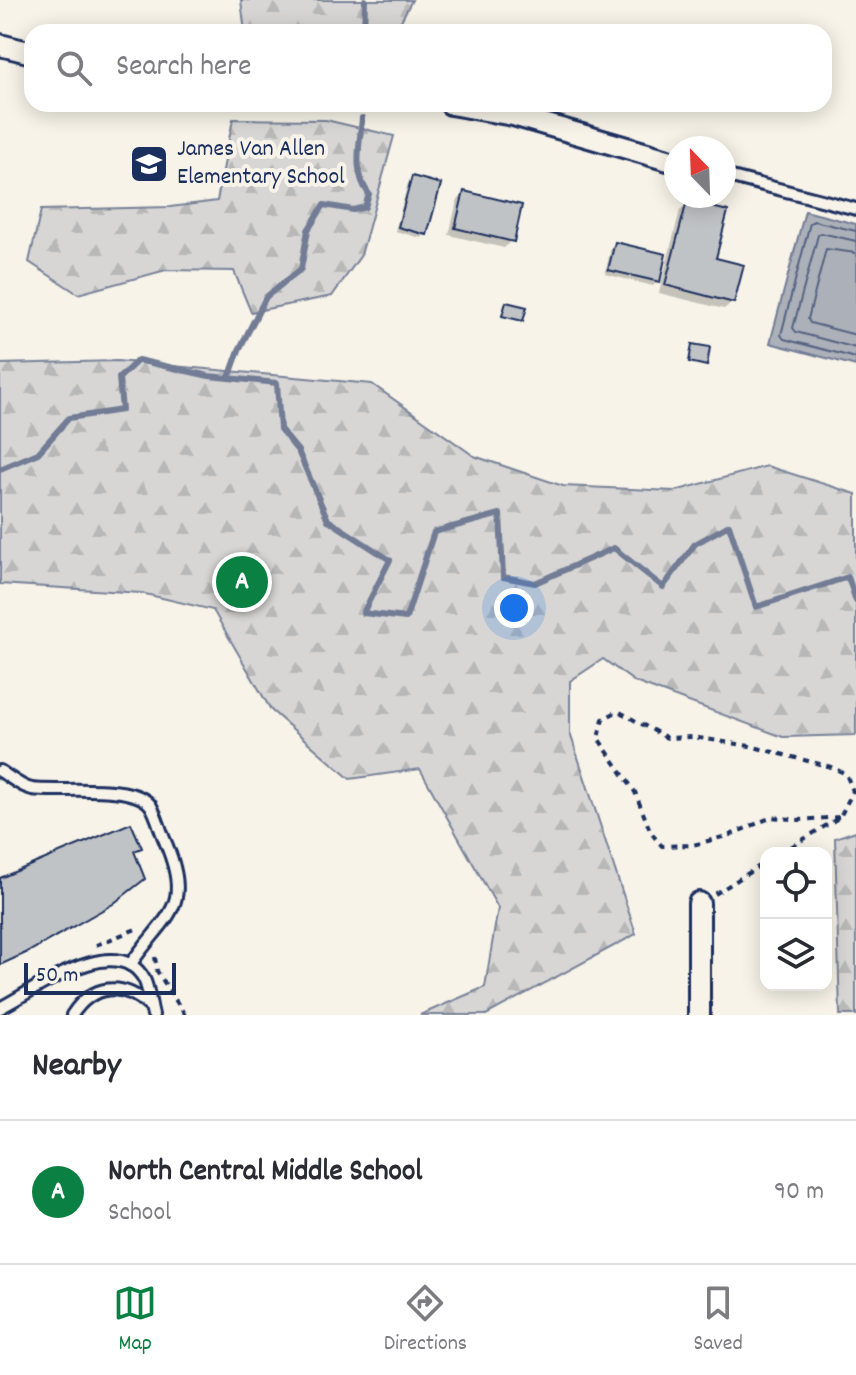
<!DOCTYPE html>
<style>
:root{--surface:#fff;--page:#f2f2f3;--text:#2b2b33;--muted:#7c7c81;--line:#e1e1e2;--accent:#0b8043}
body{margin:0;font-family:Dekko,sans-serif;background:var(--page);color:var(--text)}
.controls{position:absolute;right:24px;bottom:24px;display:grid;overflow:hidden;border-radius:16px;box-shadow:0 4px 20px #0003}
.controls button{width:72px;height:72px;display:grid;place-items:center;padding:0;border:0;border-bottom:2px solid var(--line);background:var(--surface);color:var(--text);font:40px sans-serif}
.compass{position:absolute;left:664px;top:136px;width:72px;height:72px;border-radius:50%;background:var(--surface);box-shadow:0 4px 20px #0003;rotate:337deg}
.scale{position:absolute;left:24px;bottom:20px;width:152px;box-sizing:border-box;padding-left:8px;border:4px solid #1b2f5e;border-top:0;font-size:22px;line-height:28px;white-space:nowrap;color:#1b2f5e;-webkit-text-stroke:6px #f7f3e8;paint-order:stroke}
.you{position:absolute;left:514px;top:608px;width:28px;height:28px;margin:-20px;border:6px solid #fff;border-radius:50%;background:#1a73e8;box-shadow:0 0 0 12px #1a73e833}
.badge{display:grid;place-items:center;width:52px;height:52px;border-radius:50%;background:var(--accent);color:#fff;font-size:26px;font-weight:700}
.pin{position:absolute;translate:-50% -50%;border:4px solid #fff;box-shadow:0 2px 8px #0006}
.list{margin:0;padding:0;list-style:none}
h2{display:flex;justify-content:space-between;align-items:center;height:104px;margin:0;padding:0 32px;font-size:34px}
h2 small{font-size:26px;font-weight:400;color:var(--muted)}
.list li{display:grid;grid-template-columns:52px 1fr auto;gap:24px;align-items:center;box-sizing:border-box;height:144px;padding:0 32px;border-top:2px solid var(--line)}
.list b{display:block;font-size:30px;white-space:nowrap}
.list p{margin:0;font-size:26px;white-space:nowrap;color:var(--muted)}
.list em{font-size:26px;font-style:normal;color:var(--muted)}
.icon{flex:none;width:44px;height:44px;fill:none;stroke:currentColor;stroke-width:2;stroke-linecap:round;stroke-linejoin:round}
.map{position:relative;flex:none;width:856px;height:1015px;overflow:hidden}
.search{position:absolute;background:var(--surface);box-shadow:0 4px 20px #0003;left:24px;right:24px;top:24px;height:88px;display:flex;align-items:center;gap:20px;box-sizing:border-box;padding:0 28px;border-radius:24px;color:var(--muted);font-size:30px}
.sheet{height:248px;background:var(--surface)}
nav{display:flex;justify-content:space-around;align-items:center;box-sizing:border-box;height:112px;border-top:2px solid var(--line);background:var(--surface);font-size:22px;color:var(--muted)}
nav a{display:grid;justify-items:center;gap:4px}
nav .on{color:var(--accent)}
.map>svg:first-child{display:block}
.forest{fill:url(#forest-firs);stroke:#798299;stroke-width:2}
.water{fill:#acb0b9;stroke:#727c95;stroke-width:2}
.shadow{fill:#0003}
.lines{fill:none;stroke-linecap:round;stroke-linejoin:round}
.shore{stroke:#556382;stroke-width:2}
.stream{stroke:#727c95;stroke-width:6}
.building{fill:#c0c3c5;stroke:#1b2f5e;stroke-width:2}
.lane-casing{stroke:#1b2f5e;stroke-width:16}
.street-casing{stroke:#1b2f5e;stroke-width:26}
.path{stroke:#1b2f5e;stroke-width:4;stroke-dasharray:6 6;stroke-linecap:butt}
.lane{stroke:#f7f3e8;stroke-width:10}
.street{stroke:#f7f3e8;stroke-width:20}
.labels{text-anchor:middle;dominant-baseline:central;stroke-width:8;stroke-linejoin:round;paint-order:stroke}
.poi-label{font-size:24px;fill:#1b2f5e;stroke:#f7f3e8;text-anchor:start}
</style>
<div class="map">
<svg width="856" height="1015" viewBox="0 0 856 1015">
<defs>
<pattern id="forest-firs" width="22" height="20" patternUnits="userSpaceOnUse" patternTransform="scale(2)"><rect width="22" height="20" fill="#d7d6d4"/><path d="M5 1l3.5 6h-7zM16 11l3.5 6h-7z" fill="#b8b8b8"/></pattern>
</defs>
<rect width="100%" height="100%" fill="#f7f3e8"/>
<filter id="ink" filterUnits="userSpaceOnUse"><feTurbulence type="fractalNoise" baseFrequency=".0125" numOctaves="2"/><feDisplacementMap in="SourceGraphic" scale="16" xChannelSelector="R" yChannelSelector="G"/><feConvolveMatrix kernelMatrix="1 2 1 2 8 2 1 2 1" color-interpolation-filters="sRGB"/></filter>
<g filter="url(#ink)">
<g class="forest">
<polygon points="241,0 412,0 395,32 245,32"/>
<polygon points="233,119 326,120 394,136 361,255 332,296 251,312 234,271 166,270 78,294 29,262 41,210 170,207 217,201"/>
<polygon points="117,361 372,384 474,456 563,486 675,491 767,466 856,494 856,735 783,737 635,682 603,659 570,681 570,733 636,934 486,1015 420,1015 485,987 498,908 420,769 350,779 271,710 213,610 141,593 0,584 0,364"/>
<polygon points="856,831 856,1015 840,1015 835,838"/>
</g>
<polygon class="water" points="805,211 856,224 856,366 770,343"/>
<g class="shadow">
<polygon points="413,178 426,234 421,238 395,231 408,183"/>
<polygon points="465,193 512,240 504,248 449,235 457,201"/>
<polygon points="688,203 732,302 724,309 659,293 680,210"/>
<polygon points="616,244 658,281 653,286 605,274 611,248"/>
<polygon points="139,847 132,853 138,884 106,908 0,966 0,880"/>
</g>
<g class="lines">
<g class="shore">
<polyline points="856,231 814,221 810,223 781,335 784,339 856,358"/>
<polyline points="856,241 821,233 818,235 793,328 796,332 856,348"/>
<polyline points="856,253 826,249 808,319 810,323 856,335"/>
</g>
<g class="stream">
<polyline points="364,32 365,0"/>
<path d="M229 378 239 350 266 297 301 269 308 230 324 205 353 210 365 207 369 194C352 172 360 144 362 118"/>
<polyline points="0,469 38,453 69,418 122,410 119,378 138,360 209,376 277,383 280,429 298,451 328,520 390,560 363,613 406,618 434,532 500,514 503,577 535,583 614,548 663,587 695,544 729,525 756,607 848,577 856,601"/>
</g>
</g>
<g class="building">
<polygon points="412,176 441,184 427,235 398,227"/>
<polygon points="464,191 522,205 514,242 455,228"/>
<polygon points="687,201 728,211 716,258 744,265 734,303 665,285"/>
<polygon points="615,242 666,254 660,282 608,270"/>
<polygon points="506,302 527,307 523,321 502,316"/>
<polygon points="692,344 710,347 707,366 689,362"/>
<polygon points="131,823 142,848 134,851 145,879 113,904 28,952 0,965 0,878"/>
</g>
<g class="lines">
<g class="lane-casing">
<g id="lane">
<polyline points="724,175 856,209"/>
<path d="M0 771C10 777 21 787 32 789 60 793 135 782 151 806 157 816 160 830 165 841 194 909 166 913 130 965"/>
<path d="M0 1008C32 992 117 929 144 979 149 989 150 1004 153 1015"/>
<path d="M72 1015C92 984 123 981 149 1006"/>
</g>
</g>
<g class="street-casing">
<g id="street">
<polyline points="0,45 32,53"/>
<polyline points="451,104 513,115 668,160"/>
<polyline points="699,903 699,1015"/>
</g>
</g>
<g class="path">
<polyline points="781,853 840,817 853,791 846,774 831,767 750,746 693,737 667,738 618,711 603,719 598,738 635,792 651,833 662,846 693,845 730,835 772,817 800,820 840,817"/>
<polyline points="715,894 766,862"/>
<polyline points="96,945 136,929 139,932"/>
<polyline points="155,957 157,971 185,1015"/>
</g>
<use href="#lane" class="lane"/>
<use href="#street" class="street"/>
</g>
</g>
<defs>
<g id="school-square" transform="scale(2)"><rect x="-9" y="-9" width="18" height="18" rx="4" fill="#1b2f5e" stroke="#f7f3e8"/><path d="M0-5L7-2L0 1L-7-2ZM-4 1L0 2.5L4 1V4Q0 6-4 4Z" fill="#fff"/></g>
</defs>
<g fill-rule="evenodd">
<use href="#school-square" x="149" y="164"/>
</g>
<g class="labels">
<g class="poi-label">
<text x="177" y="150">James Van Allen<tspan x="177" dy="28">Elementary School</tspan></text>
</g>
</g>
</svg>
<div class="controls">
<button><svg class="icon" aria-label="locate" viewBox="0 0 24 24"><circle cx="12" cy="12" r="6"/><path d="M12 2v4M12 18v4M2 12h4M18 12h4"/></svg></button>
<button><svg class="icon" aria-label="layers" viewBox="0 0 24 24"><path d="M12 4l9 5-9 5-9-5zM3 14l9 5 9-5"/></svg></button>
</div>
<svg class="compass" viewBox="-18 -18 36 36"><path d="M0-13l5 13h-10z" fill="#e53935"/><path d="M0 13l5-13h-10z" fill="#7c7c81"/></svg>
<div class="scale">50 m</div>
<div class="you"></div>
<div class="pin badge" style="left:242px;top:582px">A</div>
<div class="search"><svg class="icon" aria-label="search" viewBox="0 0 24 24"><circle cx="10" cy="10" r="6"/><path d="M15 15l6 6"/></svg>Search here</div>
</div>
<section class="sheet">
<h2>Nearby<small></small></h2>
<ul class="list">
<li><span class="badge">A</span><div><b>North Central Middle School</b><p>School</p></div><em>90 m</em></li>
</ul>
</section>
<nav>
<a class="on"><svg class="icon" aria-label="map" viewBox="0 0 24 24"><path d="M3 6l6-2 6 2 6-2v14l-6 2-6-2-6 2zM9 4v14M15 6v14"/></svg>Map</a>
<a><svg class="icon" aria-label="directions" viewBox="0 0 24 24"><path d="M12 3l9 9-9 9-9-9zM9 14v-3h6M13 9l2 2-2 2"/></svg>Directions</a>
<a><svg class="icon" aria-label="saved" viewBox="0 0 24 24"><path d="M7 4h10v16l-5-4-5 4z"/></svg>Saved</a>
</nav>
